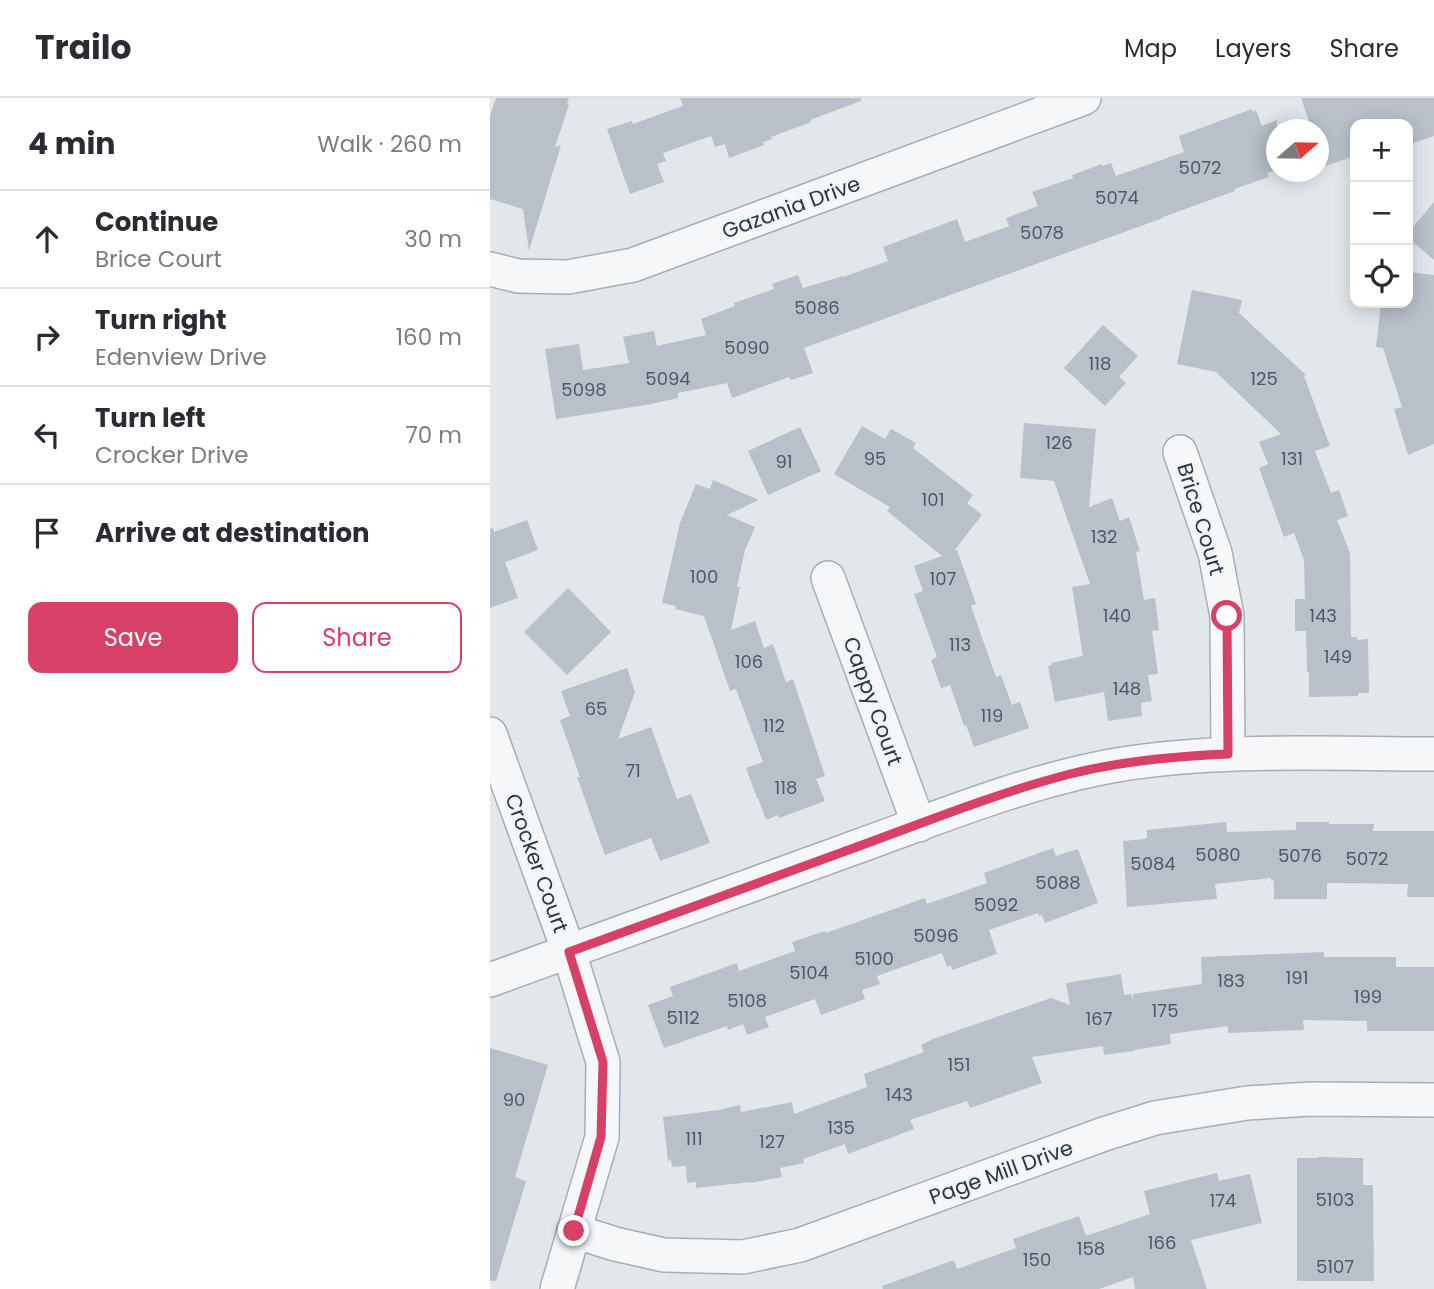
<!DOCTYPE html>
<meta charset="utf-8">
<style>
:root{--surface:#fff;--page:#f7f7f7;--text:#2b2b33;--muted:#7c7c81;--line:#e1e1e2;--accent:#d74067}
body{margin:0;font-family:Poppins,sans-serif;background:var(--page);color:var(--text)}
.controls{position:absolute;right:21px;top:21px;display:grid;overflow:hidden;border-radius:14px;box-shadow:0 4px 18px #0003}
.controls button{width:63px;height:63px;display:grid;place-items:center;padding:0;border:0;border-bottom:2px solid var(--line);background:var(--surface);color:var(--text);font:35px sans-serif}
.compass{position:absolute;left:776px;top:21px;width:63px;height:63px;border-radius:50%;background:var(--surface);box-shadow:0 4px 18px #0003;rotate:70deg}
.stop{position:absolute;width:21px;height:21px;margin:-16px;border:5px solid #d74067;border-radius:50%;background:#fff}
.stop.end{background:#d74067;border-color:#fff;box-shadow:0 2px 7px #0008}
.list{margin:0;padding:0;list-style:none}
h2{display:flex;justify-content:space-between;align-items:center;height:91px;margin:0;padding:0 28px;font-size:30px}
h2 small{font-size:23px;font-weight:400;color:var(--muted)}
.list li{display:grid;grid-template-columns:46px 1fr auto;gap:21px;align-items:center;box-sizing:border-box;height:98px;padding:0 28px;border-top:2px solid var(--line)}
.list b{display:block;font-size:26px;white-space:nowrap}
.list p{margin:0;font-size:23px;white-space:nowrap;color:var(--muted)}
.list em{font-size:23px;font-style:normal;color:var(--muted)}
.actions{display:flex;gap:14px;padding:21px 28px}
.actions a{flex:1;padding:16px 0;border:2px solid var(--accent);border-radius:14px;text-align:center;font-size:24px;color:var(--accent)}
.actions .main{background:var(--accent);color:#fff}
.icon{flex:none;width:38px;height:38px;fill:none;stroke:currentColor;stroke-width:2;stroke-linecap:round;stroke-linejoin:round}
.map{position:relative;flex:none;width:944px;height:1191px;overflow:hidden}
header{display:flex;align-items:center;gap:42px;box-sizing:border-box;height:98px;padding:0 35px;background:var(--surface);border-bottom:2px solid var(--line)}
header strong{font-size:33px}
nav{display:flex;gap:38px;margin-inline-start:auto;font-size:24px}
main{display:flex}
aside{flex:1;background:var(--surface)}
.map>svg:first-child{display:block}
.building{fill:#b9c0c9}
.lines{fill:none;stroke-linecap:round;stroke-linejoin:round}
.minor-casing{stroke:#a7aeb6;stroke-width:36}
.minor{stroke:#f5f7f9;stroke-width:33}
.route{stroke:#d74067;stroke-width:9}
.labels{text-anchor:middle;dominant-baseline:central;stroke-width:5;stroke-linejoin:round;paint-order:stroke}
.number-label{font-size:18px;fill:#4d5865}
.street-label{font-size:21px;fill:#293644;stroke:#f2f5f8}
</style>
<header>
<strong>Trailo</strong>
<nav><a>Map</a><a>Layers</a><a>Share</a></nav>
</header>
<main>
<aside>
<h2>4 min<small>Walk · 260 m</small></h2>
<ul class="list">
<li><svg class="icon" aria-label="ahead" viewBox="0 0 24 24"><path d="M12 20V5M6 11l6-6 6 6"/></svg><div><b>Continue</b><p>Brice Court</p></div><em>30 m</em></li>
<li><svg class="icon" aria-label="right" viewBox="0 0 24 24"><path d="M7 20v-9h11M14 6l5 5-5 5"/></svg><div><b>Turn right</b><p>Edenview Drive</p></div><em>160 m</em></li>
<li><svg class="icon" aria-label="left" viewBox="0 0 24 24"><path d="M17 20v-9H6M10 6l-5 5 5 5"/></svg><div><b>Turn left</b><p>Crocker Drive</p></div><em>70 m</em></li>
<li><svg class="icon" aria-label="arrive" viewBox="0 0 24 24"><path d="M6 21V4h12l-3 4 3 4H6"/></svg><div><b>Arrive at destination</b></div></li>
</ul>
<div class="actions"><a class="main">Save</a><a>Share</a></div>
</aside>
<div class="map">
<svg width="944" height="1191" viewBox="0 0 944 1191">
<rect width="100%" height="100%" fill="#e2e7eb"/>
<g class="building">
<polygon points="6,0 79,0 77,6 79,7 65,49 71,47 39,153 33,111 0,101 0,18"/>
<polygon points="190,0 371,0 371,3 320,22 321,24 281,39 282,41 273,44 274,47 239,60 235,46 225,49 221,38 173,55 176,63 167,66 174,84 140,96 117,31 142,23 143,26 193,8"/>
<polygon points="811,0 944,0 944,38 918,47 918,26 865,26 865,58 835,68 829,50 829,32 822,32"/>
<polygon points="762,11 763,14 766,12 772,28 787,22 787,72 777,75 779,79 744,91 745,93 673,119 673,120 314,250 323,275 301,282 299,279 242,300 237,285 188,295 188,300 156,307 66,321 55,251 89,246 93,272 139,265 133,239 164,233 167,248 216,237 211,221 245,208 244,205 284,191 282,186 308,177 313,190 353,178 353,179 398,163 393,149 467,121 475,144 519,128 516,120 548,108 542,94 583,80 582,77 612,66 613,68 621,65 626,78 694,54 689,38"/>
<polygon points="944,104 944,162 918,140 918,135"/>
<polygon points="918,174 944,177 944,346 918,357 904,311 912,309 893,250 886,249 891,205 918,205"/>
<polygon points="702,192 752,202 749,215 816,277 814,278 840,348 825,353 841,395 849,392 858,418 847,422 860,455 861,539 867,539 867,542 878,541 879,595 868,595 868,598 819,599 819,575 817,574 816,533 805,533 805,501 815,501 814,462 804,435 794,439 769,370 778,366 769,344 791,336 726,274 687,266"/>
<polygon points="613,227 648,258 629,279 636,285 615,308 574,270"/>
<polygon points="534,325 606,331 599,409 622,400 630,423 639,419 650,453 646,454 654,502 665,500 669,532 662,533 668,576 658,577 662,603 651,605 652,618 618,623 614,594 565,604 558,568 562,567 561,565 593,558 582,489 600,486 564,383 530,380"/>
<polygon points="372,328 395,341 401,331 426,345 423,350 483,397 477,405 492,417 464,453 467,452 486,506 481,508 506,579 511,577 522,607 530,604 539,630 484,649 476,627 474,628 460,587 451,590 441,562 447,559 424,496 433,493 424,468 452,458 397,413 400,409 344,376"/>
<polygon points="310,329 331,373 278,397 258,353"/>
<polygon points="223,382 269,402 237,417 265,429 255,452 247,489 250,489 241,532 265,523 274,550 283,546 296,584 303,581 335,678 326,681 335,703 289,720 288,717 276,722 268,700 267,700 256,670 273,664 246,591 240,593 214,518 185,511 186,508 172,505 190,425 206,386 220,391"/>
<polygon points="37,422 48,452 15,464 28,500 0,510 0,431 3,430 4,434"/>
<polygon points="78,490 121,534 77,577 34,534"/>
<polygon points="137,570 145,594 128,641 161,629 187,701 201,696 220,745 170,763 161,740 115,757 87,679 90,679 70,622 80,618 71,593"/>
<polygon points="736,724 737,734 806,732 806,724 839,724 839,726 884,726 883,733 944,733 944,799 917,799 918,786 837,785 837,801 784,801 784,782 781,783 781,780 725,786 727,801 637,809 633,743 655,741 655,740 657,740 657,732"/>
<polygon points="563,750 566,758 588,751 608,805 555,825 552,817 549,818 548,815 499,832 507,856 462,872 461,867 457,869 452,855 387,878 390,886 372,892 375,901 331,917 325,901 275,919 279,929 257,937 253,926 238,932 237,928 174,950 158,907 183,898 180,889 247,865 249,873 305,853 302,844 335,833 336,835 435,800 437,806 497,785 494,775"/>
<polygon points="834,854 834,859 906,859 906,869 944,869 944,933 877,933 877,923 813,922 814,932 738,935 738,928 680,936 681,946 644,952 644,953 614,957 613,948 542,959 552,985 480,1010 477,1003 420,1022 424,1031 358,1056 355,1046 313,1061 314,1065 290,1070 292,1079 261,1085 261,1084 206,1090 206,1084 197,1085 196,1068 182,1069 181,1062 178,1063 173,1019 229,1012 250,1007 251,1014 302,1004 304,1016 377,989 374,976 434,954 431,947 443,941 561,900 580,907 576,885 631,876 634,897 641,896 643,902 643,896 712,886 711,859"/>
<polygon points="0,950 58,967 25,1079 36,1083 6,1183 0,1183"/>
<polygon points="828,1059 873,1060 873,1087 883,1087 884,1183 807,1183 807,1060 828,1060"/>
<polygon points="727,1075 729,1083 760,1076 772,1125 701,1142 717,1191 645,1191 643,1179 609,1191 393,1191 392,1188 464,1162 467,1171 526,1150 523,1141 589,1118 596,1138 660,1116 654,1093"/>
</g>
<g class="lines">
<g class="minor-casing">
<g id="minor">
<polyline points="0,171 28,178 78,179 143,167 594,0"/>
<polyline points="690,354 725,455 737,518 738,656"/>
<polyline points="338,480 429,727"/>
<polyline points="0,636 79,854 113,964 112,1039 67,1191"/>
<path d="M0 882C123 838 246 793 369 748 452 718 540 682 627 667 731 650 838 656 944 656"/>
<polyline points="84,1133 125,1146 174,1157 253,1159 310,1147 614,1036 665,1020 757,1005 820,1001 944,1002"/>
</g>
</g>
<use href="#minor" class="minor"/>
</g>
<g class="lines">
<path class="route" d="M84 1133 111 1039 113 964 79 854C174 819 269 785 364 750 435 724 507 695 580 676 632 663 686 658 738 656L737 518"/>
</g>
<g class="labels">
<g class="number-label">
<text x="710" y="69">5072</text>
<text x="627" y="99">5074</text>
<text x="552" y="134">5078</text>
<text x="327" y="209">5086</text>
<text x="257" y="249">5090</text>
<text x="610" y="265">118</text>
<text x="178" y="280">5094</text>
<text x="774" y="280">125</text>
<text x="94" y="291">5098</text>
<text x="569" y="344">126</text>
<text x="385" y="360">95</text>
<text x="802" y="360">131</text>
<text x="294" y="363">91</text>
<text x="443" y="401">101</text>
<text x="614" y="438">132</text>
<text x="214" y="478">100</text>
<text x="453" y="480">107</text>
<text x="627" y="517">140</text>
<text x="833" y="517">143</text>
<text x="470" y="546">113</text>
<text x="848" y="558">149</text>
<text x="259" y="563">106</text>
<text x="637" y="590">148</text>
<text x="106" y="610">65</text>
<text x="502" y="617">119</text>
<text x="284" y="627">112</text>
<text x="143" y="672">71</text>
<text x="296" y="689">118</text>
<text x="728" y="756">5080</text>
<text x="810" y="757">5076</text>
<text x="877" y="760">5072</text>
<text x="663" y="765">5084</text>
<text x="568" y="784">5088</text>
<text x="506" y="806">5092</text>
<text x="446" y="837">5096</text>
<text x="384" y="860">5100</text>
<text x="319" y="874">5104</text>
<text x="807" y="879">191</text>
<text x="741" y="882">183</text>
<text x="878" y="898">199</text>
<text x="257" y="902">5108</text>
<text x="675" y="912">175</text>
<text x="193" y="919">5112</text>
<text x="609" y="920">167</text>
<text x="469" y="966">151</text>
<text x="409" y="996">143</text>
<text x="24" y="1001">90</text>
<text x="351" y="1029">135</text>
<text x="204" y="1040">111</text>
<text x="282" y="1043">127</text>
<text x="845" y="1101">5103</text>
<text x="733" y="1102">174</text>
<text x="672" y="1144">166</text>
<text x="601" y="1150">158</text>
<text x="547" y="1161">150</text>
<text x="845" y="1168">5107</text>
</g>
<g class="street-label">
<text transform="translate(301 109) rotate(-20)">Gazania Drive</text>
<text transform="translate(711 421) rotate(73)">Brice Court</text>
<text transform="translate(383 603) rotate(70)">Cappy Court</text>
<text transform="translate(47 765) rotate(70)">Crocker Court</text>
<text transform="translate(511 1074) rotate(-20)">Page Mill Drive</text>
</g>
</g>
</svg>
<div class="controls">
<button>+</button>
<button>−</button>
<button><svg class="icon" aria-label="locate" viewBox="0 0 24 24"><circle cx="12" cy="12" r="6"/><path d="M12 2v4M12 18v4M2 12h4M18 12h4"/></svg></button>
</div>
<svg class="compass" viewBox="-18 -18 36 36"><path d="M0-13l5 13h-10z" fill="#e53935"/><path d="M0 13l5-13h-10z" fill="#7c7c81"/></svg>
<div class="stop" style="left:737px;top:518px"></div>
<div class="stop end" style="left:84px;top:1133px"></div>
</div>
</main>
